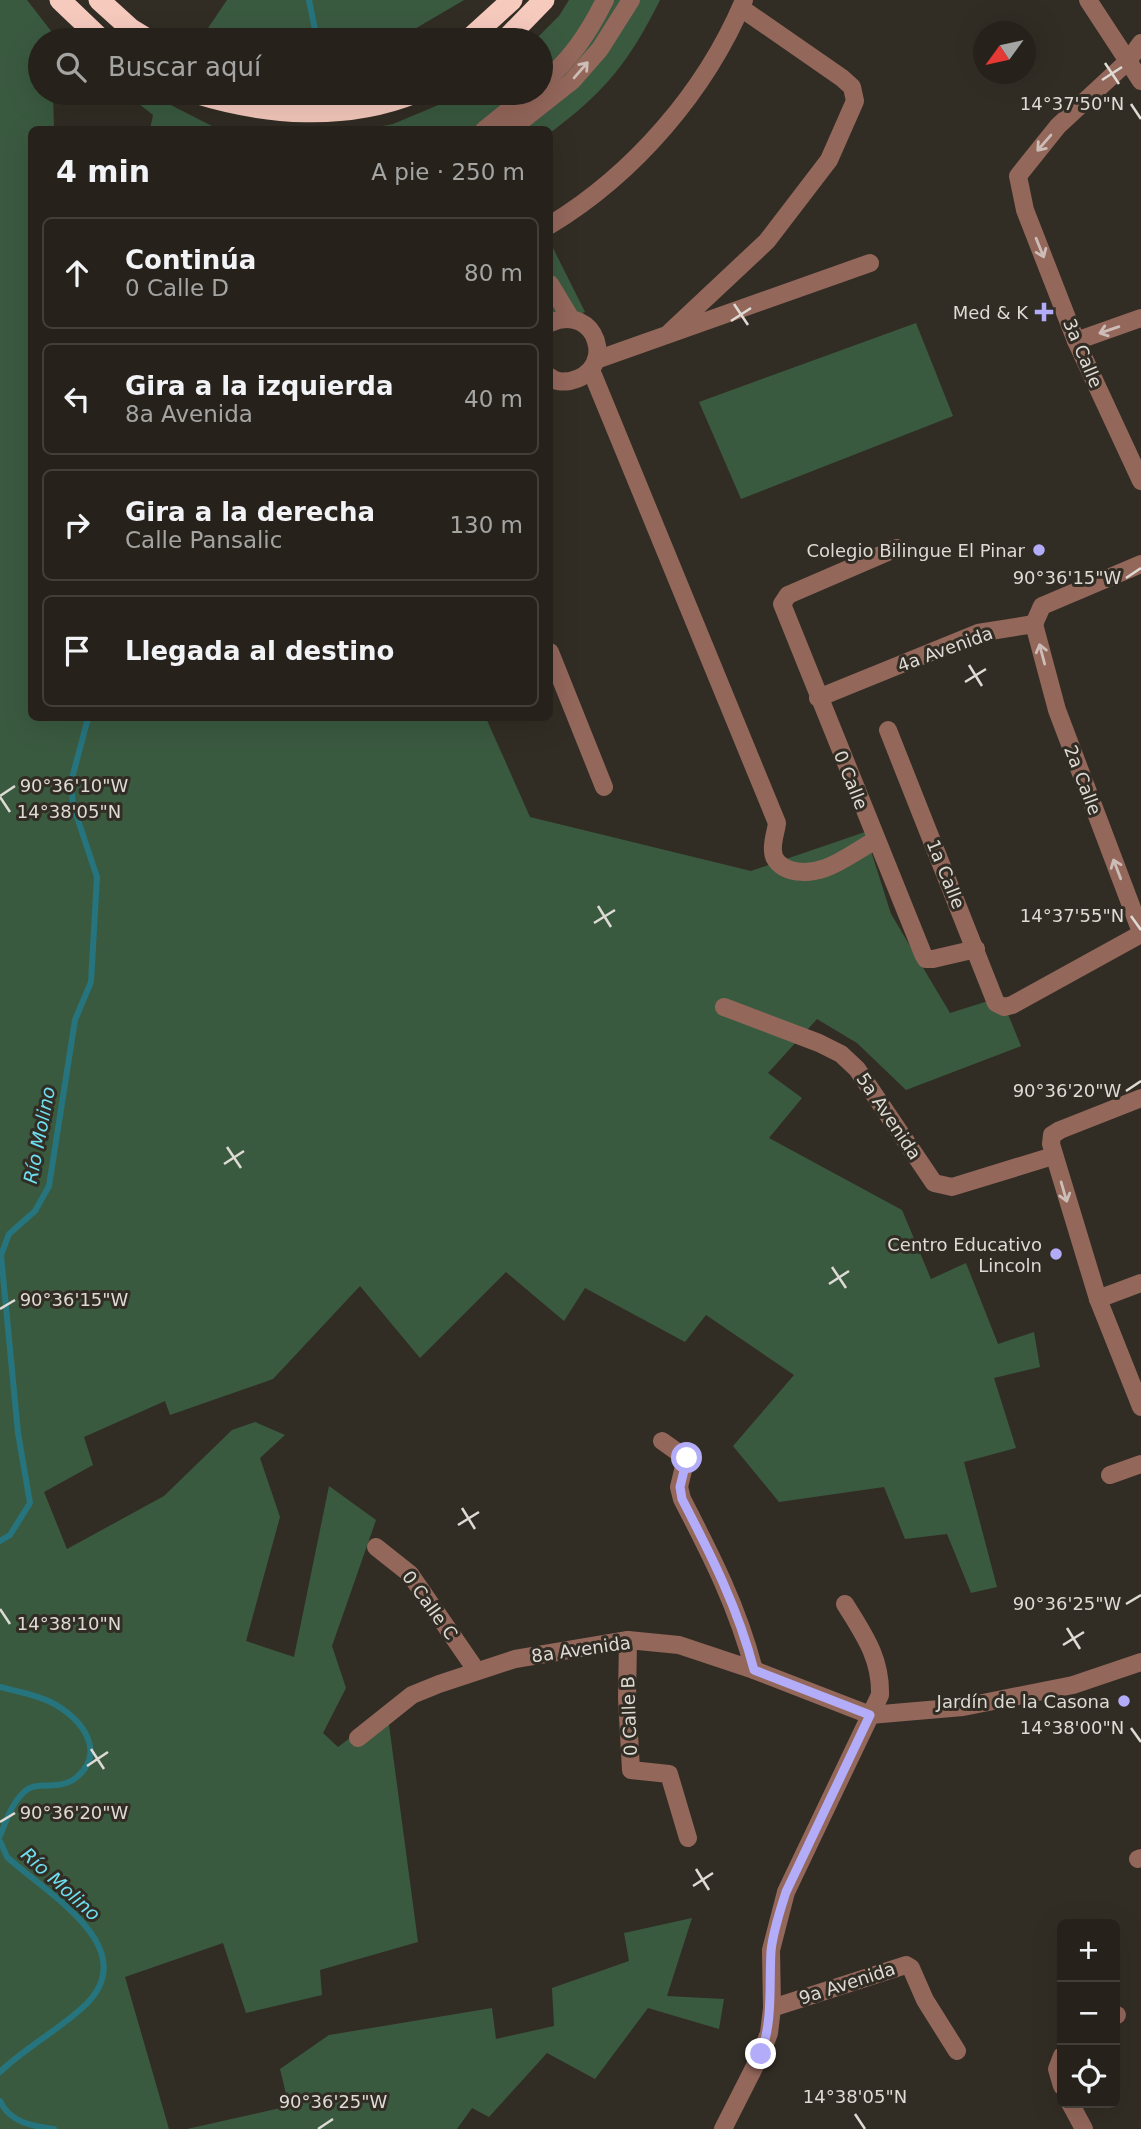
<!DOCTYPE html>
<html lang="es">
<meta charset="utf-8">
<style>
:root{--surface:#26221b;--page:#2e2a24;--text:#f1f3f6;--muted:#a4a4a3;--line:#423f3a}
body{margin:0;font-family:"DejaVu Sans",sans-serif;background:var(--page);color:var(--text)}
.controls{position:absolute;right:21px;bottom:21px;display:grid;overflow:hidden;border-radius:10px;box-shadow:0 7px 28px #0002}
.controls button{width:63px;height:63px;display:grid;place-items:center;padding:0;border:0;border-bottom:2px solid var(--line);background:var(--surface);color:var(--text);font:35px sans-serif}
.compass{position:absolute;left:973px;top:21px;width:63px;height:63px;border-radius:50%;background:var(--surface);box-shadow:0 7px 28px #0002;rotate:237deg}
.stop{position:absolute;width:21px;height:21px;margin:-16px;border:5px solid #b3adf9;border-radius:50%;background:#fff}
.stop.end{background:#b3adf9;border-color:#fff;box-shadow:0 2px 7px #0008}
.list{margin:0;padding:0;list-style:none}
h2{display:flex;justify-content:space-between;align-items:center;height:91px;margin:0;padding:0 28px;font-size:30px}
h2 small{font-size:23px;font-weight:400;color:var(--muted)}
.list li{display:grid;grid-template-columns:46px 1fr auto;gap:21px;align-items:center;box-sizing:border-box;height:112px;margin:0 14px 14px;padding:0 14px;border:2px solid var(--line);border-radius:10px}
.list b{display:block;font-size:26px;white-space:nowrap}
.list p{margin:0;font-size:23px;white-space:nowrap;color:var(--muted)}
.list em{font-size:23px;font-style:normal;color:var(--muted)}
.icon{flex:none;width:38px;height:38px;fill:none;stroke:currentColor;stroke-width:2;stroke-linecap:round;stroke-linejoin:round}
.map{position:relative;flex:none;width:1141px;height:2129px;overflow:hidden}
.search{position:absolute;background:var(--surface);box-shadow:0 7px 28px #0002;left:28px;top:28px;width:525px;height:77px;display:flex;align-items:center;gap:18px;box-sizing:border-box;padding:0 24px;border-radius:38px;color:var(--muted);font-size:26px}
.panel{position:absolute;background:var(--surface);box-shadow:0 7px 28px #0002;left:28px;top:126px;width:525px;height:595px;border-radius:10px}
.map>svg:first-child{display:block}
.green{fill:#3a5a40}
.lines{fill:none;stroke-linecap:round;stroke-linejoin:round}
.stream{stroke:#26747e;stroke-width:6}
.minor{stroke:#94675b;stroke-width:18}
.highway{stroke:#f7cabe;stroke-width:21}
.oneway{stroke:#ccbdb6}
.route{stroke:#b3adf9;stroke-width:9}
.ticks{fill:none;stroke:#dedad4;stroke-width:2.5}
.poi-dot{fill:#b3adf9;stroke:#322d24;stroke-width:2.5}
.labels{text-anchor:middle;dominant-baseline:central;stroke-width:6;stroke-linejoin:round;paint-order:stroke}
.poi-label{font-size:18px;fill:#dedad4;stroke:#322d24;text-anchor:end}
.street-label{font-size:18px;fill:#dedad4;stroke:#322d24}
.water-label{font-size:19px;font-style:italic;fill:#6edfef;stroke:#322d24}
.ticks-label{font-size:18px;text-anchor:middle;fill:#dedad4;stroke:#322d24;stroke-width:6;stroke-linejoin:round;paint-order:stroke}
</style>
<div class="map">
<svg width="1141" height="2129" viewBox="0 0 1141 2129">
<rect width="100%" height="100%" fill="#322d24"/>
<g class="green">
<polygon points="0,0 27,0 58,40 40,40 40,93 53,93 54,129 32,130 32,718 486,718 530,817 751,871 865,832 891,914 950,1013 1001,997 1021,1046 906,1090 857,1043 817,1019 768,1073 802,1098 769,1138 902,1210 931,1279 966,1263 998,1344 1034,1332 1040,1367 994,1378 1016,1448 964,1462 997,1587 971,1593 947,1534 905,1539 884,1487 779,1502 733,1446 794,1375 706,1315 685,1342 585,1288 564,1321 506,1272 420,1358 360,1286 273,1379 170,1415 165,1401 84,1437 93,1465 44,1492 67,1549 164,1496 232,1430 255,1422 285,1435 260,1458 280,1517 246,1641 294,1657 329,1486 376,1520 332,1646 346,1688 323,1733 338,1747 387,1710 418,1942 320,1970 322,1995 246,2013 223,1943 125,1977 169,2129 0,2129"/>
<polygon points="227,0 464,0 396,40 227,40 204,34"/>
<path d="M569 0H660C629 62 606 91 550 133V130H362L393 124 467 93H541V40H535L559 16Z"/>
<polygon points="125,93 147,93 214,127 243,129 150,129 153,115"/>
<polygon points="550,242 585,312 550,326"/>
<polygon points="916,323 953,416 741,499 699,402"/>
<polygon points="692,1918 667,1996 724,1999 719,2029 648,2008 595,2079 547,2053 489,2117 472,2108 457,2129 187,2129 289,2106 280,2069 329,2035 492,2008 496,2039 554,2026 552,1988 629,1961 624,1933"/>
</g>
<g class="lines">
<g class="stream">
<polyline points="309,0 317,40"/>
<polyline points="0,1541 10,1535 30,1503 18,1433 1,1255 9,1234 35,1211 49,1186 75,1020 91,982 97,877 73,805 71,782 88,718"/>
<path d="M0 1687C19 1692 44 1696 61 1708 86 1725 104 1754 77 1777 58 1793 37 1778 23 1793 11 1805 6 1821 0 1836"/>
<path d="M0 1841 7 1857C47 1894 149 1950 81 2009 55 2032 25 2048 0 2072"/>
<path d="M0 2101C10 2123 33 2126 54 2129"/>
</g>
<g class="minor">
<polyline points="1088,0 1141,81"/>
<polyline points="1141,43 1128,61 1058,126 1018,176 1025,210 1076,341 1141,481"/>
<path d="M541 84C570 61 588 34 605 0"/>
<polyline points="484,130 530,93"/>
<polyline points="510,130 572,81 600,49 631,0"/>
<path d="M550 225C634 174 706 91 744 0"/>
<polyline points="550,284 571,319"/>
<path d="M550 323C596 302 619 370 570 381 562 382 556 382 550 377"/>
<polyline points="670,332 767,241 829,160 855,101 852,87 842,78 741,8"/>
<polyline points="1076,341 1141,318"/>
<polyline points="596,360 870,263"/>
<path d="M591 370 777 823C776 832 772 841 773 851 773 860 781 867 790 870 823 879 848 855 876 840"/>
<polyline points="897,548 788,595 782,604 923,954 926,959 933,959 976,949"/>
<polyline points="1034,624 1057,710 1141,932"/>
<polyline points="1034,624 1042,606 1141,564"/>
<polyline points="550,652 604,787"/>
<polyline points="818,698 978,633 1034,624"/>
<polyline points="888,730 996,1003 1004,1007 1012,1005 1141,934"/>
<polyline points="724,1007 819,1043 841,1054 857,1069 934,1183 952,1187 1053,1156"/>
<polyline points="1141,1098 1060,1130 1052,1135 1051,1144 1098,1299 1141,1407"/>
<polyline points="1098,1299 1141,1283"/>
<path d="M662 1441 686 1458 679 1487 682 1499C711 1555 738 1608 754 1670"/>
<polyline points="1110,1475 1141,1464"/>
<polyline points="376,1547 410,1574 476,1670"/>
<polyline points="628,1640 627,1698 631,1770 669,1774 688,1838"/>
<polyline points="358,1738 412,1695 439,1684 515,1659 628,1640 679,1645 754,1670 870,1715 963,1707 1073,1685 1141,1662"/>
<polyline points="1138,1859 1141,1858"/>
<polyline points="772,2008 906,1965 911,1968 925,2000 957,2051"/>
<polyline points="1115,2016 1117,2015"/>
<polyline points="1062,2056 1057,2069 1062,2086"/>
<polyline points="1070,2103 1084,2129"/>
<path d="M723 2129 761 2054 769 2033 772 2008 771 1950 786 1892 880 1695C881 1658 864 1635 845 1604"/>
</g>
<g class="highway">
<polyline points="60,0 102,40"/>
<polyline points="99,0 131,29 149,40"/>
<polyline points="468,40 512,0"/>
<polyline points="505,40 544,0"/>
<path d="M195 93C266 115 345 121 415 93"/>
</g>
</g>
<defs><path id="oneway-shaft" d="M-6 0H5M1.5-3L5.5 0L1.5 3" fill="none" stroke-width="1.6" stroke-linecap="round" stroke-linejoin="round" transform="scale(1.75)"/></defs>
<g class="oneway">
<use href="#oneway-shaft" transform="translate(581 70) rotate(-49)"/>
<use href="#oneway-shaft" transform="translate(1044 143) rotate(131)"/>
<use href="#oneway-shaft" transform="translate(1040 248) rotate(68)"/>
<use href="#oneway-shaft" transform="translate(1109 330) rotate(161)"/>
<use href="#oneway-shaft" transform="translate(1042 654) rotate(-105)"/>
<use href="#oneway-shaft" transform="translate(1117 869) rotate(-111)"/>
<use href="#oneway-shaft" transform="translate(1064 1192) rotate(74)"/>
</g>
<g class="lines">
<path class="route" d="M687 1458 680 1487 682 1499C711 1555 738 1608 754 1670L870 1715 786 1892C780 1911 773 1931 771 1951 769 1988 773 2019 761 2054"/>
</g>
<path class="ticks" d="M1105 63 1119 84M1102 80 1122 67M1131 104 1141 119M734 304 748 325M731 321 751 308M1126 578 1141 568M969 665 982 686M965 682 986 669M0 796 15 786M0 797 10 812M598 906 611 927M1131 916 1141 930M594 923 615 910M1126 1091 1141 1081M227 1147 241 1168M224 1164 244 1151M832 1267 846 1288M829 1284 849 1271M0 1309 15 1300M462 1508 475 1529M458 1525 479 1512M1126 1604 1141 1595M0 1609 10 1624M1067 1628 1080 1649M1063 1645 1084 1632M1131 1728 1141 1742M91 1749 104 1769M87 1766 108 1752M0 1822 15 1813M696 1869 709 1890M693 1886 713 1873M855 2114 865 2129M318 2129 333 2119"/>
<g class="poi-dot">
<path d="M1040.5 301.5h7v7h7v7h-7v7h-7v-7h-7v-7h7z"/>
<circle cx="1039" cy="550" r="7"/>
<circle cx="1056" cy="1254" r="7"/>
<circle cx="1124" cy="1701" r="7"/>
</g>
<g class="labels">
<g class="poi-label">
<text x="1028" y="312">Med &amp; K</text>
<text x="1025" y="550">Colegio Bilingue El Pinar</text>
<text x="1042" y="1244">Centro Educativo<tspan x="1042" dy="21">Lincoln</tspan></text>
<text x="1110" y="1701">Jardín de la Casona</text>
</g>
<g class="street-label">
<text transform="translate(1083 353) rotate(67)">3a Calle</text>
<text transform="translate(945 649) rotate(-20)">4a Avenida</text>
<text transform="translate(851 780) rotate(68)">0 Calle</text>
<text transform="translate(1083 780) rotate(69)">2a Calle</text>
<text transform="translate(946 874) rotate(68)">1a Calle</text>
<text transform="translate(889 1116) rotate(56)">5a Avenida</text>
<text transform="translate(430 1605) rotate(54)">0 Calle C</text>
<text transform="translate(581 1649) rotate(-8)">8a Avenida</text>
<text transform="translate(629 1716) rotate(-92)">0 Calle B</text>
<text transform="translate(847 1983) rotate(-18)">9a Avenida</text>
</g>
<g class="water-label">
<text transform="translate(39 1135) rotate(-79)">Río Molino</text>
<text transform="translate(61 1884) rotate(42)">Río Molino</text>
</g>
</g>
<g class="ticks-label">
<text x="1072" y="110">14°37'50"N</text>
<text x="1067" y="584">90°36'15"W</text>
<text x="74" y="792">90°36'10"W</text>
<text x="69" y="818">14°38'05"N</text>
<text x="1072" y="922">14°37'55"N</text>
<text x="1067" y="1097">90°36'20"W</text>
<text x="74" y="1306">90°36'15"W</text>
<text x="1067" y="1610">90°36'25"W</text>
<text x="69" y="1630">14°38'10"N</text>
<text x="1072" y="1734">14°38'00"N</text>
<text x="74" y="1819">90°36'20"W</text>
<text x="855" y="2103">14°38'05"N</text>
<text x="333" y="2108">90°36'25"W</text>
</g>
</svg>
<div class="controls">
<button>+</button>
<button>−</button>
<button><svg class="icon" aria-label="locate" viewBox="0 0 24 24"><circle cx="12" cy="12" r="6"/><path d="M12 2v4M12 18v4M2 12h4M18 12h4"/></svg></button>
</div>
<svg class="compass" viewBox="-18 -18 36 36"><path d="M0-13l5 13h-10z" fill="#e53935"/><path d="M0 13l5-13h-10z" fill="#a4a4a3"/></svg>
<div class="stop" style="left:687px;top:1458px"></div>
<div class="stop end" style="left:761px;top:2054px"></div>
<div class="search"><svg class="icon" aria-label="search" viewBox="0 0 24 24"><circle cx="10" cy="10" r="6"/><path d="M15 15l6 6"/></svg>Buscar aquí</div>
<section class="panel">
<h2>4 min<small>A pie · 250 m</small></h2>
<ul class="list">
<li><svg class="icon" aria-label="ahead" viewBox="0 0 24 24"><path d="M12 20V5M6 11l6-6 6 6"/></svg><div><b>Continúa</b><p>0 Calle D</p></div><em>80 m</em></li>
<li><svg class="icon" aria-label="left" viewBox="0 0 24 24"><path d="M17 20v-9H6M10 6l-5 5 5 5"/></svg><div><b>Gira a la izquierda</b><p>8a Avenida</p></div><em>40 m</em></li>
<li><svg class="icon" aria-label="right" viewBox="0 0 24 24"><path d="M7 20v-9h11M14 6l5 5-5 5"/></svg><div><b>Gira a la derecha</b><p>Calle Pansalic</p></div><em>130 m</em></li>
<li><svg class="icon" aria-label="arrive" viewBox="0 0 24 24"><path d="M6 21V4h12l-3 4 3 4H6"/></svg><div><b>Llegada al destino</b></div></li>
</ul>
</section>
</div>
